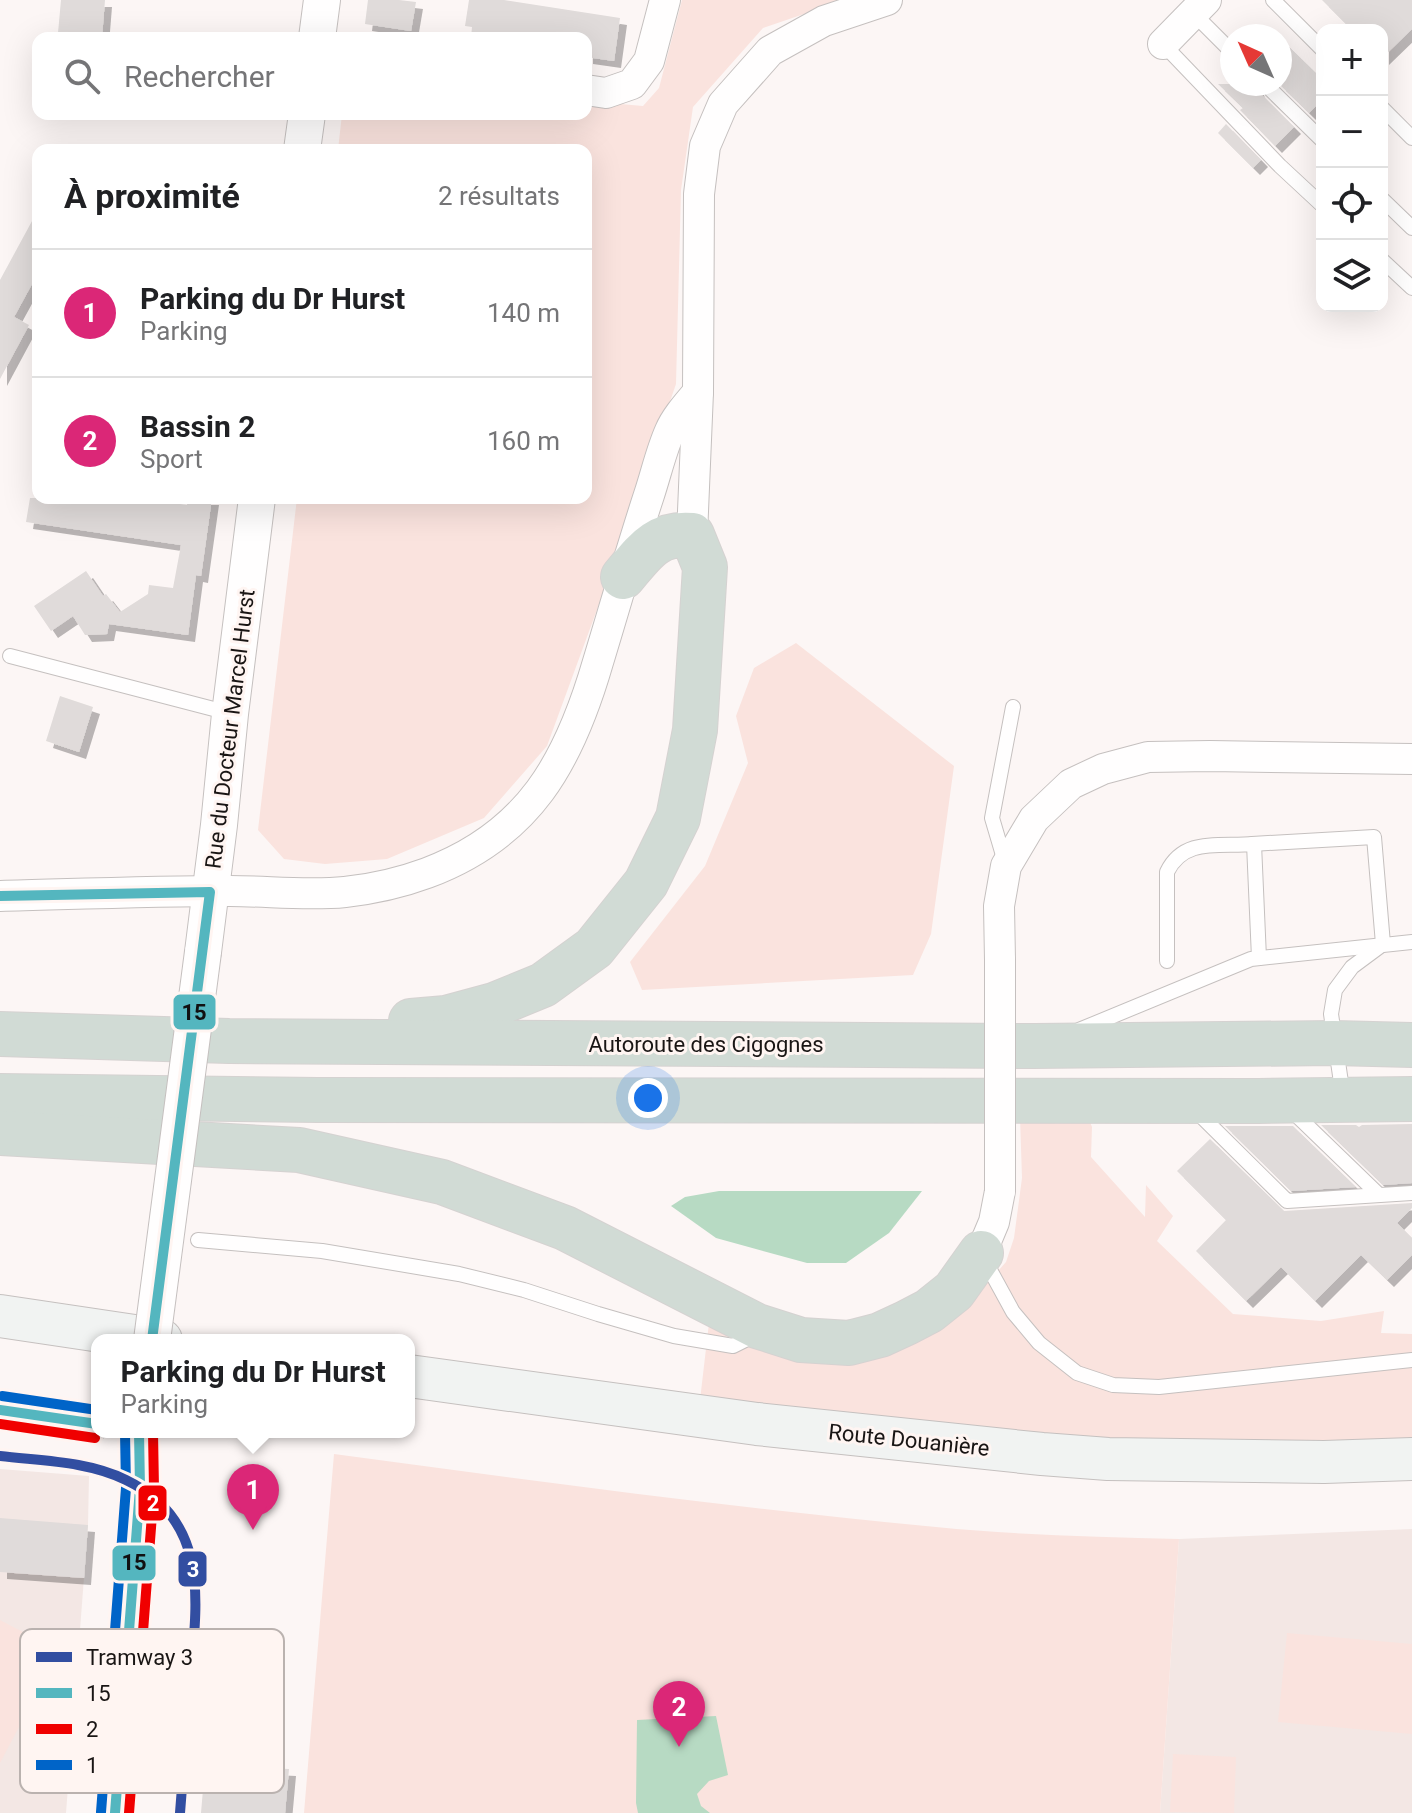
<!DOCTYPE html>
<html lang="fr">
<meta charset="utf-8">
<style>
:root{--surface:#fff;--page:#f6f6f6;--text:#202124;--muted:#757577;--line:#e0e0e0;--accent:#db2777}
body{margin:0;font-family:Roboto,sans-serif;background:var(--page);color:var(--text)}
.controls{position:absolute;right:24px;top:24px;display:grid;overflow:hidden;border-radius:16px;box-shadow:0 8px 32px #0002}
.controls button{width:72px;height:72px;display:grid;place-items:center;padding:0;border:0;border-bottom:2px solid var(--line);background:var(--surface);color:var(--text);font:40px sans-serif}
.compass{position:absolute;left:1220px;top:24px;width:72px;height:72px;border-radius:50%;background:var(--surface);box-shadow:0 8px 32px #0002;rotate:315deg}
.you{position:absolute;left:648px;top:1098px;width:28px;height:28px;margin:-20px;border:6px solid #fff;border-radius:50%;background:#1a73e8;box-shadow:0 0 0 12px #1a73e833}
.badge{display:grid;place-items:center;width:52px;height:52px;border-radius:50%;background:var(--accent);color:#fff;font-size:26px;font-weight:700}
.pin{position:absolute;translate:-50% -66px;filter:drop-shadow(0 2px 4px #0008)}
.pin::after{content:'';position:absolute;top:42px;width:28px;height:24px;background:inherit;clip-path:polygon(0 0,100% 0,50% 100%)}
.popup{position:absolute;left:91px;top:1334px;width:324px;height:104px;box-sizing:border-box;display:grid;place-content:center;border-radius:16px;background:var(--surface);filter:drop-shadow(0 2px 6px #0005);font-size:26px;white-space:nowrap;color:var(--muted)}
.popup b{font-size:30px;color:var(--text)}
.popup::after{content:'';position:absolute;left:50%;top:100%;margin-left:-16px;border:16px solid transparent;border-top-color:var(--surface)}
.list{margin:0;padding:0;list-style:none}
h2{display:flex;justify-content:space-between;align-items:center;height:104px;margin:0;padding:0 32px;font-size:34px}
h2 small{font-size:26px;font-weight:400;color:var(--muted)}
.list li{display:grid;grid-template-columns:52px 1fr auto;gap:24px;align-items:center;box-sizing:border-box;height:128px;padding:0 32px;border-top:2px solid var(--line)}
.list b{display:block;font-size:30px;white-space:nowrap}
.list p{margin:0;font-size:26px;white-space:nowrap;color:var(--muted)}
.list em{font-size:26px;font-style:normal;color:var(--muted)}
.icon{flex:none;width:44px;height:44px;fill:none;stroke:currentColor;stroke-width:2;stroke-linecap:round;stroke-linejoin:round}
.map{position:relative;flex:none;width:1412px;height:1813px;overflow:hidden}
.search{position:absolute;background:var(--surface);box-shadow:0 8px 32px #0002;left:32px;top:32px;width:560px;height:88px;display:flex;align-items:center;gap:20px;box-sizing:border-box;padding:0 28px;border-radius:16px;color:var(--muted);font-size:30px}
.panel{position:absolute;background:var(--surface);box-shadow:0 8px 32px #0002;left:32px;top:144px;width:560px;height:360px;border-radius:16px}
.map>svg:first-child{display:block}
.built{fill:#f3e7e4}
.green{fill:#fae3de}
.water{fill:#b7dac3}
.building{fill:#e0dbda;filter:url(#shadow)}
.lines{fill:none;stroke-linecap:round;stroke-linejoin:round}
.service-casing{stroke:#c5c0bf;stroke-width:16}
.minor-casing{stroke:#c5c0bf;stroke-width:32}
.tertiary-casing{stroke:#c5c0bf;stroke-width:38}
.secondary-casing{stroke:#c5c0bf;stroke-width:44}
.motorway-casing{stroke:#d5d2d1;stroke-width:46}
.service{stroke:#fffefe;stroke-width:14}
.minor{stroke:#fffefe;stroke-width:30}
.tertiary{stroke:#fffefe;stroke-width:36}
.secondary{stroke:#f1f3f2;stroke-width:42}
.motorway{stroke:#d1dbd5;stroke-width:44}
.minor-bridge-casing{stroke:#c5c0bf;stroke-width:32;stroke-linecap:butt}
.tertiary-bridge-casing{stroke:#c5c0bf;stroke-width:38;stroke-linecap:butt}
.minor-bridge{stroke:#fffefe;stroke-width:30}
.tertiary-bridge{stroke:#fffefe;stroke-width:36}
.bus-1-casing{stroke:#fff5f2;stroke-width:16}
.bus-2-casing{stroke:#fff5f2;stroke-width:16}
.bus-3-casing{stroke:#fff5f2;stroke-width:16}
.bus-1{stroke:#54b6bf;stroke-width:10}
.bus-2{stroke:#f00000;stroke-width:10}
.bus-3{stroke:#0064c8;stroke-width:10}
.tram-1-casing{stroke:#fff5f2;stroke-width:16}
.tram-1{stroke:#324ea1;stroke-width:10}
.labels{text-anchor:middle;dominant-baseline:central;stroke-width:6;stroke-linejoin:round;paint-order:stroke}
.street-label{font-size:22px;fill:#191514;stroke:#fff5f2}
.key{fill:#fff5f2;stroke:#bab2af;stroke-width:2}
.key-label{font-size:22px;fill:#191514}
.line-badge{stroke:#fff5f2;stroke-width:3}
.badge-label{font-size:22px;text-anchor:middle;font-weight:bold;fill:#fff}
.pale-badge-label{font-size:22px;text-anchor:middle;font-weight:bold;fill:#111}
</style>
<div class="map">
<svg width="1412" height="1813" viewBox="0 0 1412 1813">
<defs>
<filter id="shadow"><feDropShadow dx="7" dy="7" stdDeviation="0" flood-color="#0004"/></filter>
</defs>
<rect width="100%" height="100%" fill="#fcf6f5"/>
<g class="built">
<polygon points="0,1469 89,1476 88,1525 66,1813 0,1813"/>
<polygon points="1412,1529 1412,1813 1160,1813 1179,1539"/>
</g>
<g class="green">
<polygon points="682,0 845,0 763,28 693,107 681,190 676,384 617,555 547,746 484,818 387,859 325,864 284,859 258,830 297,498 586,498 586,150 338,150 342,114 586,114 586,101 643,106 659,88"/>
<polygon points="796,643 954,766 931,934 913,975 642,990 630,962 705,866 748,763 736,716 754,668"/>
<polygon points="1085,1110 1092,1127 1091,1157 1145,1217 1146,1185 1173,1216 1157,1241 1233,1314 1321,1321 1384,1311 1381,1333 1412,1334 1412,1441 1357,1443 1085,1438 700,1400 709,1323 795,1357 981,1290 1006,1262 1014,1238 1022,1178 1020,1117"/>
<path d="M334 1454C534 1481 735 1508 936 1527 1017 1535 1098 1537 1179 1539L1160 1813H304Z"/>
<polygon points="0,1620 59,1651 0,1763"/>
<polygon points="1287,1633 1412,1644 1412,1734 1278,1722"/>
<polygon points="1173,1754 1236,1757 1234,1813 1170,1812"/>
</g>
<g class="water">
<polygon points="719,1191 922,1191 889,1233 846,1263 807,1263 716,1238 671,1206 685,1197"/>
<polygon points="716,1716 728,1775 709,1781 697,1794 701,1806 710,1813 638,1813 636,1803 637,1720"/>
</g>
<g class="building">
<polygon points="61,0 105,0 102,37 58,33"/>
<polygon points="368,0 399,0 416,2 411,31 365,24"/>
<polygon points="469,0 504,0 620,18 614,61 586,57 586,38 471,38 472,27 465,26"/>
<polygon points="1322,0 1412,0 1412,29 1382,58 1382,30 1352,30"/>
<polygon points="1280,38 1322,79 1322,100 1309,113 1279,84"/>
<polygon points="1218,84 1255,84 1258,91 1294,127 1275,146 1240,110 1243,108"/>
<polygon points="1226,124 1261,160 1253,168 1218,133"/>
<polygon points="38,210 38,273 14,317 29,325 0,379 0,280"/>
<polygon points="30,498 138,498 187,505 188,498 212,498 201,576 196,575 188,635 109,624 107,634 85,635 73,616 51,631 34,606 86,571 103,596 106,594 120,612 148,594 149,585 173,588 181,545 26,522"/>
<polygon points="60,696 93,707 79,752 46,741"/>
<polygon points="1412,1124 1412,1183 1383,1185 1321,1125 1356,1125 1359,1127 1362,1125"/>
<polygon points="1225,1126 1293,1126 1356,1187 1291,1191"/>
<polygon points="1210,1139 1284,1211 1412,1203 1412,1208 1397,1223 1412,1238 1412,1255 1387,1280 1361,1255 1315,1301 1281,1267 1246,1301 1196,1251 1226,1220 1177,1171"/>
<polygon points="0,1518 88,1525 84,1578 0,1572"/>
<polygon points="214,1660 275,1665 267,1768 289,1769 285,1813 201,1813"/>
</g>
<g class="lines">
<g class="service-casing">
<g id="service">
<polyline points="1273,0 1322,49"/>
<polyline points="1193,13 1232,52"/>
<polyline points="1163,44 1280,166 1322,205"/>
<polyline points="1265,84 1322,140"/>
<polyline points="1382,108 1412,138"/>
<polyline points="1382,199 1412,228"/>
<polyline points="1382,260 1412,288"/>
<polyline points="10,656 229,713"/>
<polyline points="1252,844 1374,837 1383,944 1352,967 1335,990 1331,1014 1343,1096"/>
<polyline points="1005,862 992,818 1013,707"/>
<path d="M1167 961V872C1184 837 1219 847 1254 844L1259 958"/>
<polyline points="1079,1030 1251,959 1412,942"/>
<polyline points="1290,1109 1378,1194"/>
<polyline points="1195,1110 1287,1201 1412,1193"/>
<polyline points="198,1240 322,1251 459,1274 524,1290 598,1314 674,1336 733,1346 755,1335"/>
<polyline points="984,1259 1013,1312 1039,1343 1077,1373 1113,1385 1159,1387 1412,1360"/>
</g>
</g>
<g class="minor-casing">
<g id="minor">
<polyline points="1163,44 1206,0"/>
<polyline points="586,90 606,93 632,84 649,61 665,0"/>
<polyline points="692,535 698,392 699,194 705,146 723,104 770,51 824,21 887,0"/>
<path d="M0 896C77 894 153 891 230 891 268 891 307 896 345 892 373 889 400 883 427 873 529 835 569 762 598 662 615 606 631 550 649 495 656 474 661 451 670 431 676 417 688 404 698 392"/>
<polyline points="1000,960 999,906 1006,866 1034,819 1071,784 1103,769 1148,757 1210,756 1412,759"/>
<polyline points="981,1253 994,1222 1000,1191"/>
<polyline points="0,1410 97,1424"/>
</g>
</g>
<g class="tertiary-casing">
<g id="tertiary">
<polyline points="317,38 322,0"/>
<polyline points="302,150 307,114"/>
<polyline points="203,952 219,825 230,714 257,498"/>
<polyline points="115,1813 140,1488 139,1432"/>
</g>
</g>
<g class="secondary-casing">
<g id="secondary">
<polyline points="0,1316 161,1340"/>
<polyline points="409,1376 757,1424 1042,1454 1108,1459 1324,1462 1412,1459"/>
</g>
</g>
<g class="motorway-casing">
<g id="motorway">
<path d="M411 1021 446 1018 494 1005 543 985 594 948 646 883 678 818 695 730 705 567 692 535C656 532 644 552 623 577"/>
<polyline points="0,1034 229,1041 1034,1046 1334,1043 1412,1045"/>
<polyline points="0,1096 318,1100 1258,1101 1412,1099"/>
<polyline points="0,1133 299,1150 442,1182 565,1228 757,1326 801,1340 849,1343 880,1335 906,1323 929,1311 954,1291 981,1253"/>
</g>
</g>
<use href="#service" class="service"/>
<use href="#minor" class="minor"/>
<use href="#tertiary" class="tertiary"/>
<use href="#secondary" class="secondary"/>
<use href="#motorway" class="motorway"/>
<g class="minor-bridge-casing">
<polyline id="minor-bridge" points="1000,960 1000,1191"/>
</g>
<g class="tertiary-bridge-casing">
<polyline id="tertiary-bridge" points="152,1340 203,952"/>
</g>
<use href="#minor-bridge" class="minor-bridge"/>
<use href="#tertiary-bridge" class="tertiary-bridge"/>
<g class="bus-1-casing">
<g id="bus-1">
<polyline points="0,896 210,892 152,1340"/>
<polyline points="0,1410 97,1424"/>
<polyline points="115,1813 140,1488 139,1432"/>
</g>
</g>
<g class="bus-2-casing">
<g id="bus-2">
<polyline points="0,1424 95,1438"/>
<polyline points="129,1813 154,1489 153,1432"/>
</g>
</g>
<g class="bus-3-casing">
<g id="bus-3">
<polyline points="2,1396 97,1410"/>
<polyline points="101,1812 126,1488 125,1432"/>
</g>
</g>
<use href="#bus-1" class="bus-1"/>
<use href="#bus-2" class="bus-2"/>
<use href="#bus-3" class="bus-3"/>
<g class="tram-1-casing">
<path id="tram-1" d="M0 1456C41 1461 88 1461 126 1480 213 1522 196 1606 190 1685 187 1728 183 1770 180 1813"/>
</g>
<use href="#tram-1" class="tram-1"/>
</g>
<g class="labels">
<g class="street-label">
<text transform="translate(230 729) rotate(-83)">Rue du Docteur Marcel Hurst</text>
<text x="706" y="1044">Autoroute des Cigognes</text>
<text transform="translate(909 1440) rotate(6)">Route Douanière</text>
</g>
</g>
<rect x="20" y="1629" width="264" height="164" rx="12" class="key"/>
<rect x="36" y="1652" width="36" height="10" fill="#324ea1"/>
<rect x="36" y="1688" width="36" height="10" fill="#54b6bf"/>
<rect x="36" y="1724" width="36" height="10" fill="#f00000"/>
<rect x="36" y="1760" width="36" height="10" fill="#0064c8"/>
<g class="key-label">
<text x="86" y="1665">Tramway 3</text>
<text x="86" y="1701">15</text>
<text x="86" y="1737">2</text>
<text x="86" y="1773">1</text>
</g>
<g class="line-badge">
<rect x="172" y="993" width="45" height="38" rx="8" fill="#54b6bf"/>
<rect x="137" y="1484" width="31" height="38" rx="8" fill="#f00000"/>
<rect x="111" y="1544" width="46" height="38" rx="8" fill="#54b6bf"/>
<rect x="177" y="1550" width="31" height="38" rx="8" fill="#324ea1"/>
</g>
<g class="badge-label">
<text x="153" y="1511">2</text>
<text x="193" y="1577">3</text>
</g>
<g class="pale-badge-label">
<text x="194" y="1020">15</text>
<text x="134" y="1570">15</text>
</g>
</svg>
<div class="controls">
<button>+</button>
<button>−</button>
<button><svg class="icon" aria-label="locate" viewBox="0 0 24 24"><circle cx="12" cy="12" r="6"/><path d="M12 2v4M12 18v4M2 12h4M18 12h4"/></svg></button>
<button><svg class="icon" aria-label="layers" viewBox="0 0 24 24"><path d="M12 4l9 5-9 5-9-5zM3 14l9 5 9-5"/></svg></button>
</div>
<svg class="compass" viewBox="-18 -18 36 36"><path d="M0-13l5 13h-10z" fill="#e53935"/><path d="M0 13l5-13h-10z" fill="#757577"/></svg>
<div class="you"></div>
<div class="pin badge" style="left:253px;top:1530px">1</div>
<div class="popup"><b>Parking du Dr Hurst</b>Parking</div>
<div class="pin badge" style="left:679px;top:1747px">2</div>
<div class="search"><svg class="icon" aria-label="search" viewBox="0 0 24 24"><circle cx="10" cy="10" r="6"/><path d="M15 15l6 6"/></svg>Rechercher</div>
<section class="panel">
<h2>À proximité<small>2 résultats</small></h2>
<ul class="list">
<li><span class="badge">1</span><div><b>Parking du Dr Hurst</b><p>Parking</p></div><em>140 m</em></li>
<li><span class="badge">2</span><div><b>Bassin 2</b><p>Sport</p></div><em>160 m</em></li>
</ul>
</section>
</div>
